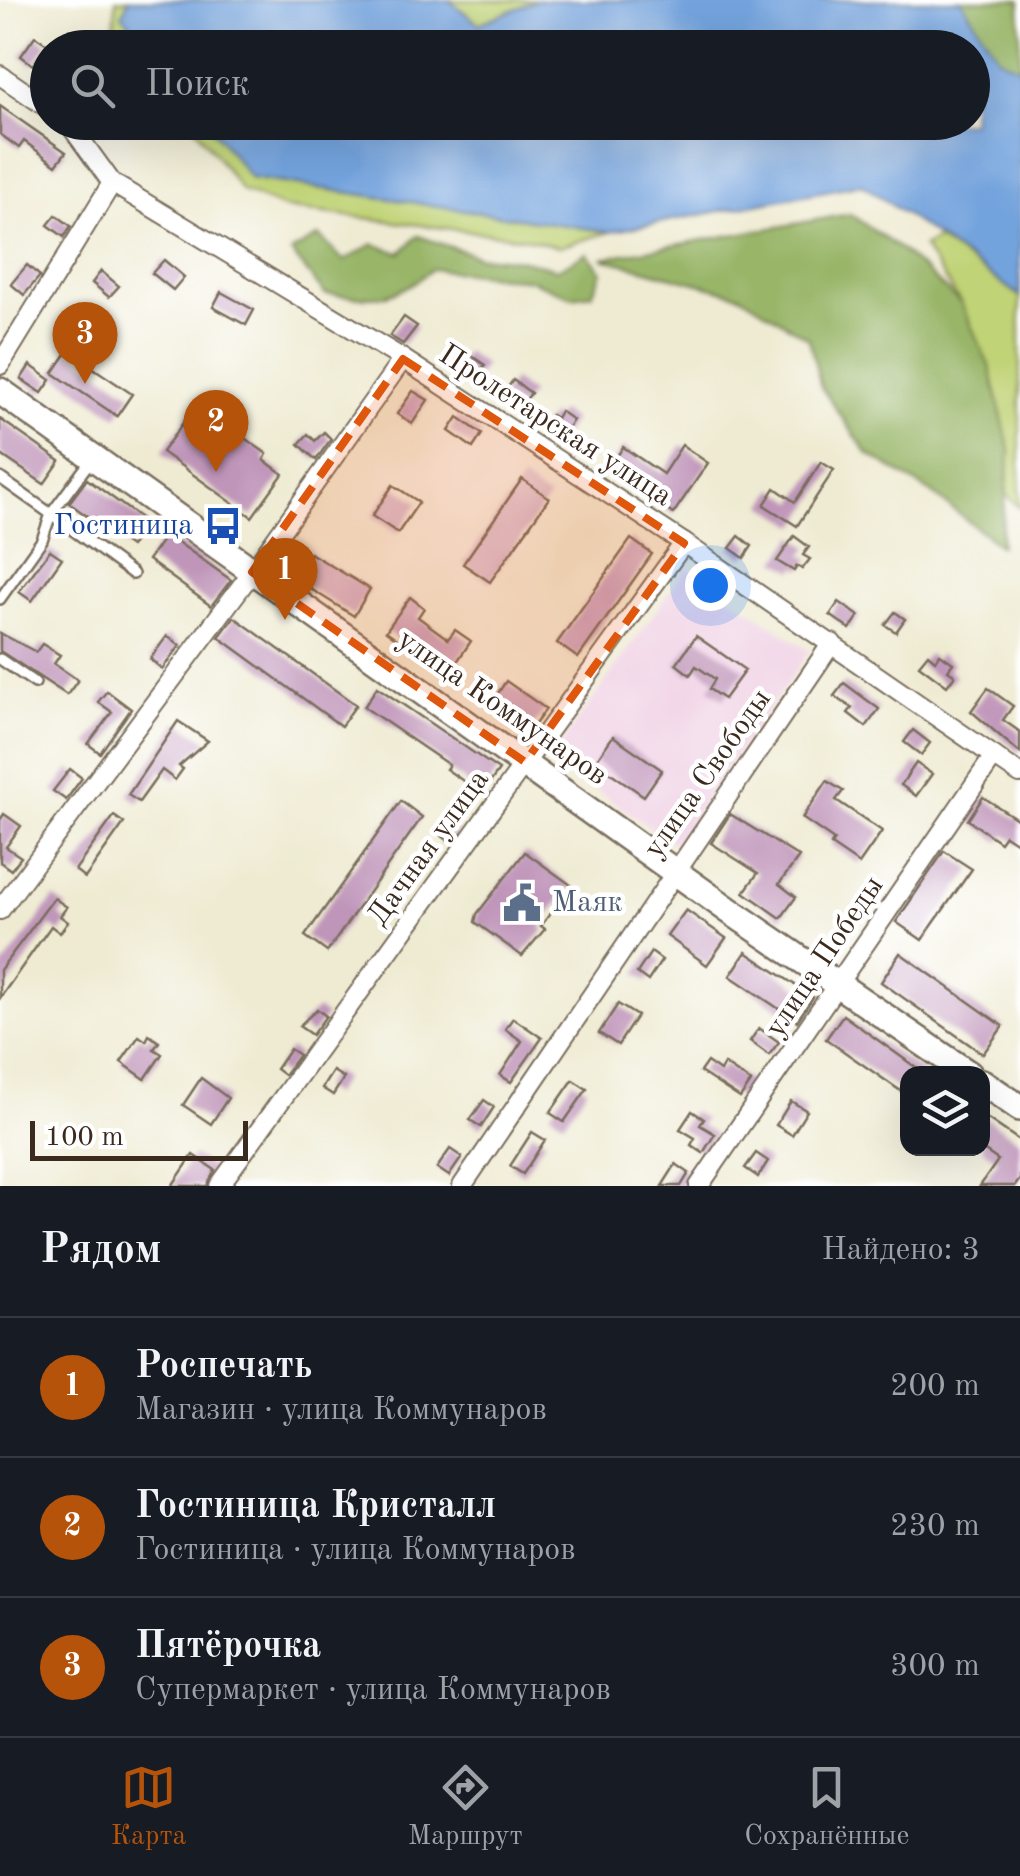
<!DOCTYPE html>
<html lang="ru">
<meta charset="utf-8">
<style>
:root{--surface:#171b24;--page:#242831;--text:#f1f3f6;--muted:#9ea1a6;--line:#363941;--accent:#b45309}
body{margin:0;font-family:"Old Standard TT",serif;background:var(--page);color:var(--text)}
.controls{position:absolute;right:30px;bottom:30px;display:grid;overflow:hidden;border-radius:20px;box-shadow:0 10px 40px #0002}
.controls button{width:90px;height:90px;display:grid;place-items:center;padding:0;border:0;border-bottom:2px solid var(--line);background:var(--surface);color:var(--text);font:50px sans-serif}
.scale{position:absolute;left:30px;bottom:25px;width:218px;box-sizing:border-box;padding-left:10px;border:5px solid #3b2a1e;border-top:0;font-size:28px;line-height:35px;white-space:nowrap;color:#3b2a1e;-webkit-text-stroke:8px #fff;paint-order:stroke}
.you{position:absolute;left:710px;top:585px;width:35px;height:35px;margin:-25px;border:8px solid #fff;border-radius:50%;background:#1a73e8;box-shadow:0 0 0 15px #1a73e833}
.badge{display:grid;place-items:center;width:65px;height:65px;border-radius:50%;background:var(--accent);color:#fff;font-size:32px;font-weight:700}
.pin{position:absolute;translate:-50% -82px;filter:drop-shadow(0 2px 5px #0008)}
.pin::after{content:'';position:absolute;top:52px;width:35px;height:30px;background:inherit;clip-path:polygon(0 0,100% 0,50% 100%)}
.list{margin:0;padding:0;list-style:none}
h2{display:flex;justify-content:space-between;align-items:center;height:130px;margin:0;padding:0 40px;font-size:42px}
h2 small{font-size:32px;font-weight:400;color:var(--muted)}
.list li{display:grid;grid-template-columns:65px 1fr auto;gap:30px;align-items:center;box-sizing:border-box;height:140px;padding:0 40px;border-top:2px solid var(--line)}
.list b{display:block;font-size:38px;white-space:nowrap}
.list p{margin:0;font-size:32px;white-space:nowrap;color:var(--muted)}
.list em{font-size:32px;font-style:normal;color:var(--muted)}
.icon{flex:none;width:55px;height:55px;fill:none;stroke:currentColor;stroke-width:2;stroke-linecap:round;stroke-linejoin:round}
.map{position:relative;flex:none;width:1020px;height:1186px;overflow:hidden}
.search{position:absolute;background:var(--surface);box-shadow:0 10px 40px #0002;left:30px;right:30px;top:30px;height:110px;display:flex;align-items:center;gap:25px;box-sizing:border-box;padding:0 35px;border-radius:55px;color:var(--muted);font-size:38px}
.sheet{height:550px;background:var(--surface)}
nav{display:flex;justify-content:space-around;align-items:center;box-sizing:border-box;height:140px;border-top:2px solid var(--line);background:var(--surface);font-size:28px;color:var(--muted)}
nav a{display:grid;justify-items:center;gap:5px}
nav .on{color:var(--accent)}
.map>svg:first-child{display:block}
.built{fill:#f0d0e4}
.green{fill:#c0d376;stroke:#7e7e4a;stroke-width:2.5}
.forest{fill:#98b567;stroke:#6a7042;stroke-width:2.5}
.water{fill:#73a3dd;stroke:#57667e;stroke-width:2.5}
.building{fill:#c095ba}
.lines{fill:none;stroke-linecap:round;stroke-linejoin:round}
.lane-casing{stroke:#7a6e5d;stroke-width:14}
.street-casing{stroke:#7a6e5d;stroke-width:22}
.secondary-casing{stroke:#7a6e5d;stroke-width:30}
.lane{stroke:#fff;stroke-width:9}
.street{stroke:#fff;stroke-width:18}
.secondary{stroke:#fff;stroke-width:25}
.marked{fill:#df570d;fill-opacity:0.2;stroke:#df570d;stroke-width:8;stroke-dasharray:20 12;stroke-linejoin:round}
.labels{text-anchor:middle;dominant-baseline:central;stroke-width:9;stroke-linejoin:round;paint-order:stroke}
.street-label{font-size:30px;fill:#3b2a1e;stroke:#fff}
.transit-label{font-size:30px;fill:#164399;stroke:#fff;text-anchor:end}
.service-label{font-size:30px;fill:#4e5e75;stroke:#fff;text-anchor:start}
</style>
<div class="map">
<svg width="1020" height="1186" viewBox="0 0 1020 1186">
<rect width="100%" height="100%" fill="#fff"/>
<filter id="ink" filterUnits="userSpaceOnUse"><feTurbulence type="fractalNoise" baseFrequency=".01" numOctaves="2"/><feDisplacementMap in="SourceGraphic" scale="20" xChannelSelector="R" yChannelSelector="G"/><feConvolveMatrix kernelMatrix="1 2 1 2 8 2 1 2 1" color-interpolation-filters="sRGB"/></filter>
<filter id="wash" filterUnits="userSpaceOnUse"><feTurbulence type="fractalNoise" baseFrequency=".0048" numOctaves="4" result="noise"/><feDisplacementMap in="SourceGraphic" scale="40" xChannelSelector="R" yChannelSelector="G"/><feGaussianBlur stdDeviation="2.25" result="paint"/><feColorMatrix in="noise" values="0 0 0 0 0 0 0 0 0 0 0 0 0 0 0 0 0 1.4 0 .05"/><feComposite in="paint" operator="in"/></filter>
<g filter="url(#wash)">
<rect width="100%" height="100%" fill="#efebd3"/>
<polygon class="built" points="687,568 810,651 674,844 551,758"/>
<g class="green">
<polygon points="116,0 129,0 122,14 148,47 113,47"/>
<polygon points="449,0 537,0 478,24"/>
<polygon points="192,123 207,123 251,178 610,232 559,247 524,238 284,208 242,191"/>
<polygon points="937,239 1020,296 1020,508 1006,494 1010,451 961,303 923,247"/>
</g>
<g class="forest">
<polygon points="961,0 1020,0 1020,68 998,58"/>
<polygon points="850,214 901,250 961,303 990,368 1010,451 1000,546 932,493 867,453 821,387 809,339 740,295 602,258"/>
<path d="M319 236 344 261 373 244 400 253 418 236 477 256 523 260 557 269 587 253 602 272 592 294 572 297 531 280 432 269C392 302 376 299 325 294L291 252Z"/>
</g>
<polygon class="water" points="129,0 449,0 479,24 537,0 961,0 998,57 1020,68 1020,296 862,184 610,232 251,178 207,123 972,122 972,48 148,47 122,14"/>
<g id="blocks">
<g class="building">
<polygon points="35,36 47,44 33,65 21,56"/>
<polygon points="0,106 66,152 56,165 24,141 19,148 0,134"/>
<polygon points="56,215 71,226 64,237 48,225"/>
<polygon points="164,260 184,277 173,290 152,273"/>
<polygon points="27,265 40,276 24,295 11,284"/>
<polygon points="101,271 119,286 109,297 92,283"/>
<polygon points="221,292 254,310 246,325 213,307"/>
<polygon points="404,317 417,326 403,344 390,336"/>
<polygon points="68,351 132,394 117,416 53,373"/>
<polygon points="466,352 485,365 475,379 456,365"/>
<polygon points="30,365 51,380 42,393 21,379"/>
<polygon points="513,380 531,393 520,408 502,396"/>
<polygon points="413,391 428,400 412,424 397,414"/>
<polygon points="193,409 216,426 219,420 267,454 264,460 283,474 252,517 162,452"/>
<polygon points="560,411 573,420 561,438 543,426 551,415 556,418"/>
<polygon points="458,417 482,434 473,448 449,431"/>
<polygon points="0,419 60,461 44,484 0,454"/>
<polygon points="324,432 331,439 316,460 299,444 308,434 315,441"/>
<polygon points="682,445 708,463 673,514 608,470 623,447 663,474"/>
<polygon points="821,462 834,470 797,526 764,505 775,488 795,502"/>
<polygon points="87,479 147,523 130,547 69,503"/>
<polygon points="522,479 549,498 490,582 463,564"/>
<polygon points="393,485 419,502 398,533 372,516"/>
<polygon points="166,534 231,580 211,606 148,560"/>
<polygon points="739,536 752,546 744,558 730,548"/>
<polygon points="794,536 809,547 803,555 810,559 802,569 797,566 794,571 777,561"/>
<polygon points="631,539 652,554 578,658 557,643"/>
<polygon points="50,550 62,558 32,601 19,592"/>
<polygon points="310,553 370,589 354,616 293,578"/>
<polygon points="410,597 424,608 418,617 448,639 455,630 471,641 448,675 386,631"/>
<polygon points="839,602 859,616 850,629 830,615"/>
<polygon points="895,612 905,619 896,632 885,625"/>
<polygon points="234,617 356,705 341,726 219,637"/>
<polygon points="0,633 36,652 42,644 60,655 54,664 78,680 67,695 0,651"/>
<polygon points="167,636 180,646 162,669 150,659"/>
<polygon points="696,636 745,670 724,699 709,689 715,679 696,666 690,675 676,664"/>
<polygon points="928,654 935,660 940,654 953,663 948,670 955,675 947,686 919,665"/>
<polygon points="506,681 546,709 530,731 491,704"/>
<polygon points="844,683 879,709 866,727 848,713 852,708 834,696"/>
<polygon points="377,687 499,770 482,794 446,769 449,765 364,707"/>
<polygon points="988,688 1013,706 1003,720 1020,732 1020,753 971,711"/>
<polygon points="107,691 131,709 100,753 88,744 112,712 98,702"/>
<polygon points="178,721 208,741 179,766 183,769 175,780 162,770 139,802 128,795"/>
<polygon points="913,730 930,743 921,755 904,742"/>
<polygon points="613,736 662,770 644,796 595,762"/>
<polygon points="916,763 932,774 916,796 901,785"/>
<polygon points="70,769 82,778 66,800 53,791"/>
<polygon points="827,781 843,791 836,800 882,831 859,864 831,845 834,840 802,818"/>
<polygon points="983,797 1020,821 1020,845 1005,835 1000,842 968,820"/>
<polygon points="401,801 422,817 327,952 305,936"/>
<polygon points="4,814 21,826 6,847 21,857 11,870 0,862 0,820"/>
<polygon points="730,814 799,857 779,884 796,897 781,918 744,892 758,873 711,843"/>
<polygon points="114,816 124,823 85,878 75,870"/>
<polygon points="444,819 458,828 449,841 435,831"/>
<polygon points="944,851 972,869 922,940 896,922"/>
<polygon points="525,852 571,885 541,926 545,929 522,956 475,922 477,914"/>
<polygon points="54,898 67,907 60,916 68,922 60,933 51,926 0,998 0,970"/>
<polygon points="686,910 726,938 707,965 667,936"/>
<polygon points="651,952 662,960 648,981 637,973"/>
<polygon points="746,952 813,997 797,1021 730,976"/>
<polygon points="900,953 1003,1026 983,1054 881,982"/>
<polygon points="618,1004 637,1016 618,1045 599,1033"/>
<polygon points="317,1009 326,1016 312,1035 299,1026"/>
<polygon points="843,1015 925,1074 908,1074 908,1096 826,1039"/>
<polygon points="513,1018 542,1038 511,1082 500,1075 522,1041 505,1029"/>
<polygon points="759,1028 779,1042 769,1055 750,1041"/>
<polygon points="149,1035 159,1042 154,1049 162,1054 145,1079 121,1062 139,1036 146,1041"/>
<polygon points="290,1049 299,1055 284,1075 276,1069"/>
<polygon points="707,1062 720,1071 724,1064 751,1082 740,1098 700,1072"/>
<polygon points="333,1071 344,1078 333,1095 322,1088"/>
<polygon points="201,1078 228,1098 211,1124 183,1105"/>
<polygon points="573,1080 587,1089 564,1122 550,1113"/>
<polygon points="484,1100 494,1107 481,1127 470,1120"/>
<polygon points="791,1101 807,1111 792,1135 776,1125"/>
<polygon points="692,1111 704,1119 700,1125 715,1134 703,1153 691,1145 695,1138 680,1129"/>
<polygon points="982,1115 1020,1141 1020,1179 1015,1186 980,1186 998,1160 982,1149"/>
<polygon points="532,1132 545,1140 523,1174 510,1166"/>
<polygon points="450,1149 462,1157 449,1176 437,1168"/>
<polygon points="756,1153 768,1161 758,1177 745,1168"/>
<polygon points="193,1155 215,1170 207,1186 172,1186"/>
<polygon points="676,1164 689,1173 681,1186 662,1186"/>
</g>
</g>
</g>
<g filter="url(#ink)">
<use href="#blocks" fill-opacity="0" stroke="#7a6e5d" stroke-width="2.5"/>
<g class="lines">
<g class="lane-casing">
<g id="lane">
<polyline points="91,460 51,514 133,574"/>
<polyline points="0,478 51,514 42,540 0,599"/>
<polyline points="0,659 35,683"/>
</g>
</g>
<g class="street-casing">
<g id="street">
<polyline points="0,75 48,108"/>
<polyline points="68,122 112,183 403,359 684,543 1020,774"/>
<polyline points="0,365 112,183"/>
<polyline points="0,910 252,572 403,359"/>
<polyline points="219,1186 684,543"/>
<polyline points="462,1186 832,643"/>
<polyline points="699,1186 994,756"/>
</g>
</g>
<g class="secondary-casing">
<g id="secondary">
<polyline points="0,391 730,911 969,1074"/>
<polyline points="982,1082 1020,1108"/>
</g>
</g>
<use href="#lane" class="lane"/>
<use href="#street" class="street"/>
<use href="#secondary" class="secondary"/>
</g>
</g>
<path class="marked" d="M403 359 684 543 525 762 252 572Z"/>
<defs>
<g id="bus-bare" transform="scale(3)"><path d="M-5-6H5V4H4V6H2V4H-2V6H-4V4H-5ZM-3.5-4V0h7V-4ZM-3.5 1.2v1.5H-2V1.2ZM2 1.2v1.5H3.5V1.2Z" fill="#1a4fb4" stroke="#fff" stroke-width="2.5" paint-order="stroke"/></g>
<g id="civic-bare" transform="scale(3)"><path d="M-.6-6.5H3V-4.5H.6V-3L4-1V1h2V6H-6V1h2V-1L-.6-3ZM-1.2 2.5V6h2.4V2.5Z" fill="#5c6f8a" stroke="#fff" stroke-width="2.5" paint-order="stroke"/></g>
</defs>
<g fill-rule="evenodd">
<use href="#bus-bare" x="223" y="526"/>
<use href="#civic-bare" x="522" y="903"/>
</g>
<g class="labels">
<g class="street-label">
<text transform="translate(555 426) rotate(33)">Пролетарская улица</text>
<text transform="translate(502 708) rotate(35)">улица Коммунаров</text>
<text transform="translate(708 774) rotate(-55)">улица Свободы</text>
<text transform="translate(429 848) rotate(-54)">Дачная улица</text>
<text transform="translate(825 957) rotate(-56)">улица Победы</text>
</g>
<g class="transit-label">
<text x="193" y="526">Гостиница</text>
</g>
<g class="service-label">
<text x="552" y="903">Маяк</text>
</g>
</g>
</svg>
<div class="controls">
<button><svg class="icon" aria-label="layers" viewBox="0 0 24 24"><path d="M12 4l9 5-9 5-9-5zM3 14l9 5 9-5"/></svg></button>
</div>
<div class="scale">100 m</div>
<div class="you"></div>
<div class="pin badge" style="left:285px;top:620px">1</div>
<div class="pin badge" style="left:216px;top:472px">2</div>
<div class="pin badge" style="left:85px;top:384px">3</div>
<div class="search"><svg class="icon" aria-label="search" viewBox="0 0 24 24"><circle cx="10" cy="10" r="6"/><path d="M15 15l6 6"/></svg>Поиск</div>
</div>
<section class="sheet">
<h2>Рядом<small>Найдено: 3</small></h2>
<ul class="list">
<li><span class="badge">1</span><div><b>Роспечать</b><p>Магазин · улица Коммунаров</p></div><em>200 m</em></li>
<li><span class="badge">2</span><div><b>Гостиница Кристалл</b><p>Гостиница · улица Коммунаров</p></div><em>230 m</em></li>
<li><span class="badge">3</span><div><b>Пятёрочка</b><p>Супермаркет · улица Коммунаров</p></div><em>300 m</em></li>
</ul>
</section>
<nav>
<a class="on"><svg class="icon" aria-label="map" viewBox="0 0 24 24"><path d="M3 6l6-2 6 2 6-2v14l-6 2-6-2-6 2zM9 4v14M15 6v14"/></svg>Карта</a>
<a><svg class="icon" aria-label="directions" viewBox="0 0 24 24"><path d="M12 3l9 9-9 9-9-9zM9 14v-3h6M13 9l2 2-2 2"/></svg>Маршрут</a>
<a><svg class="icon" aria-label="saved" viewBox="0 0 24 24"><path d="M7 4h10v16l-5-4-5 4z"/></svg>Сохранённые</a>
</nav>
